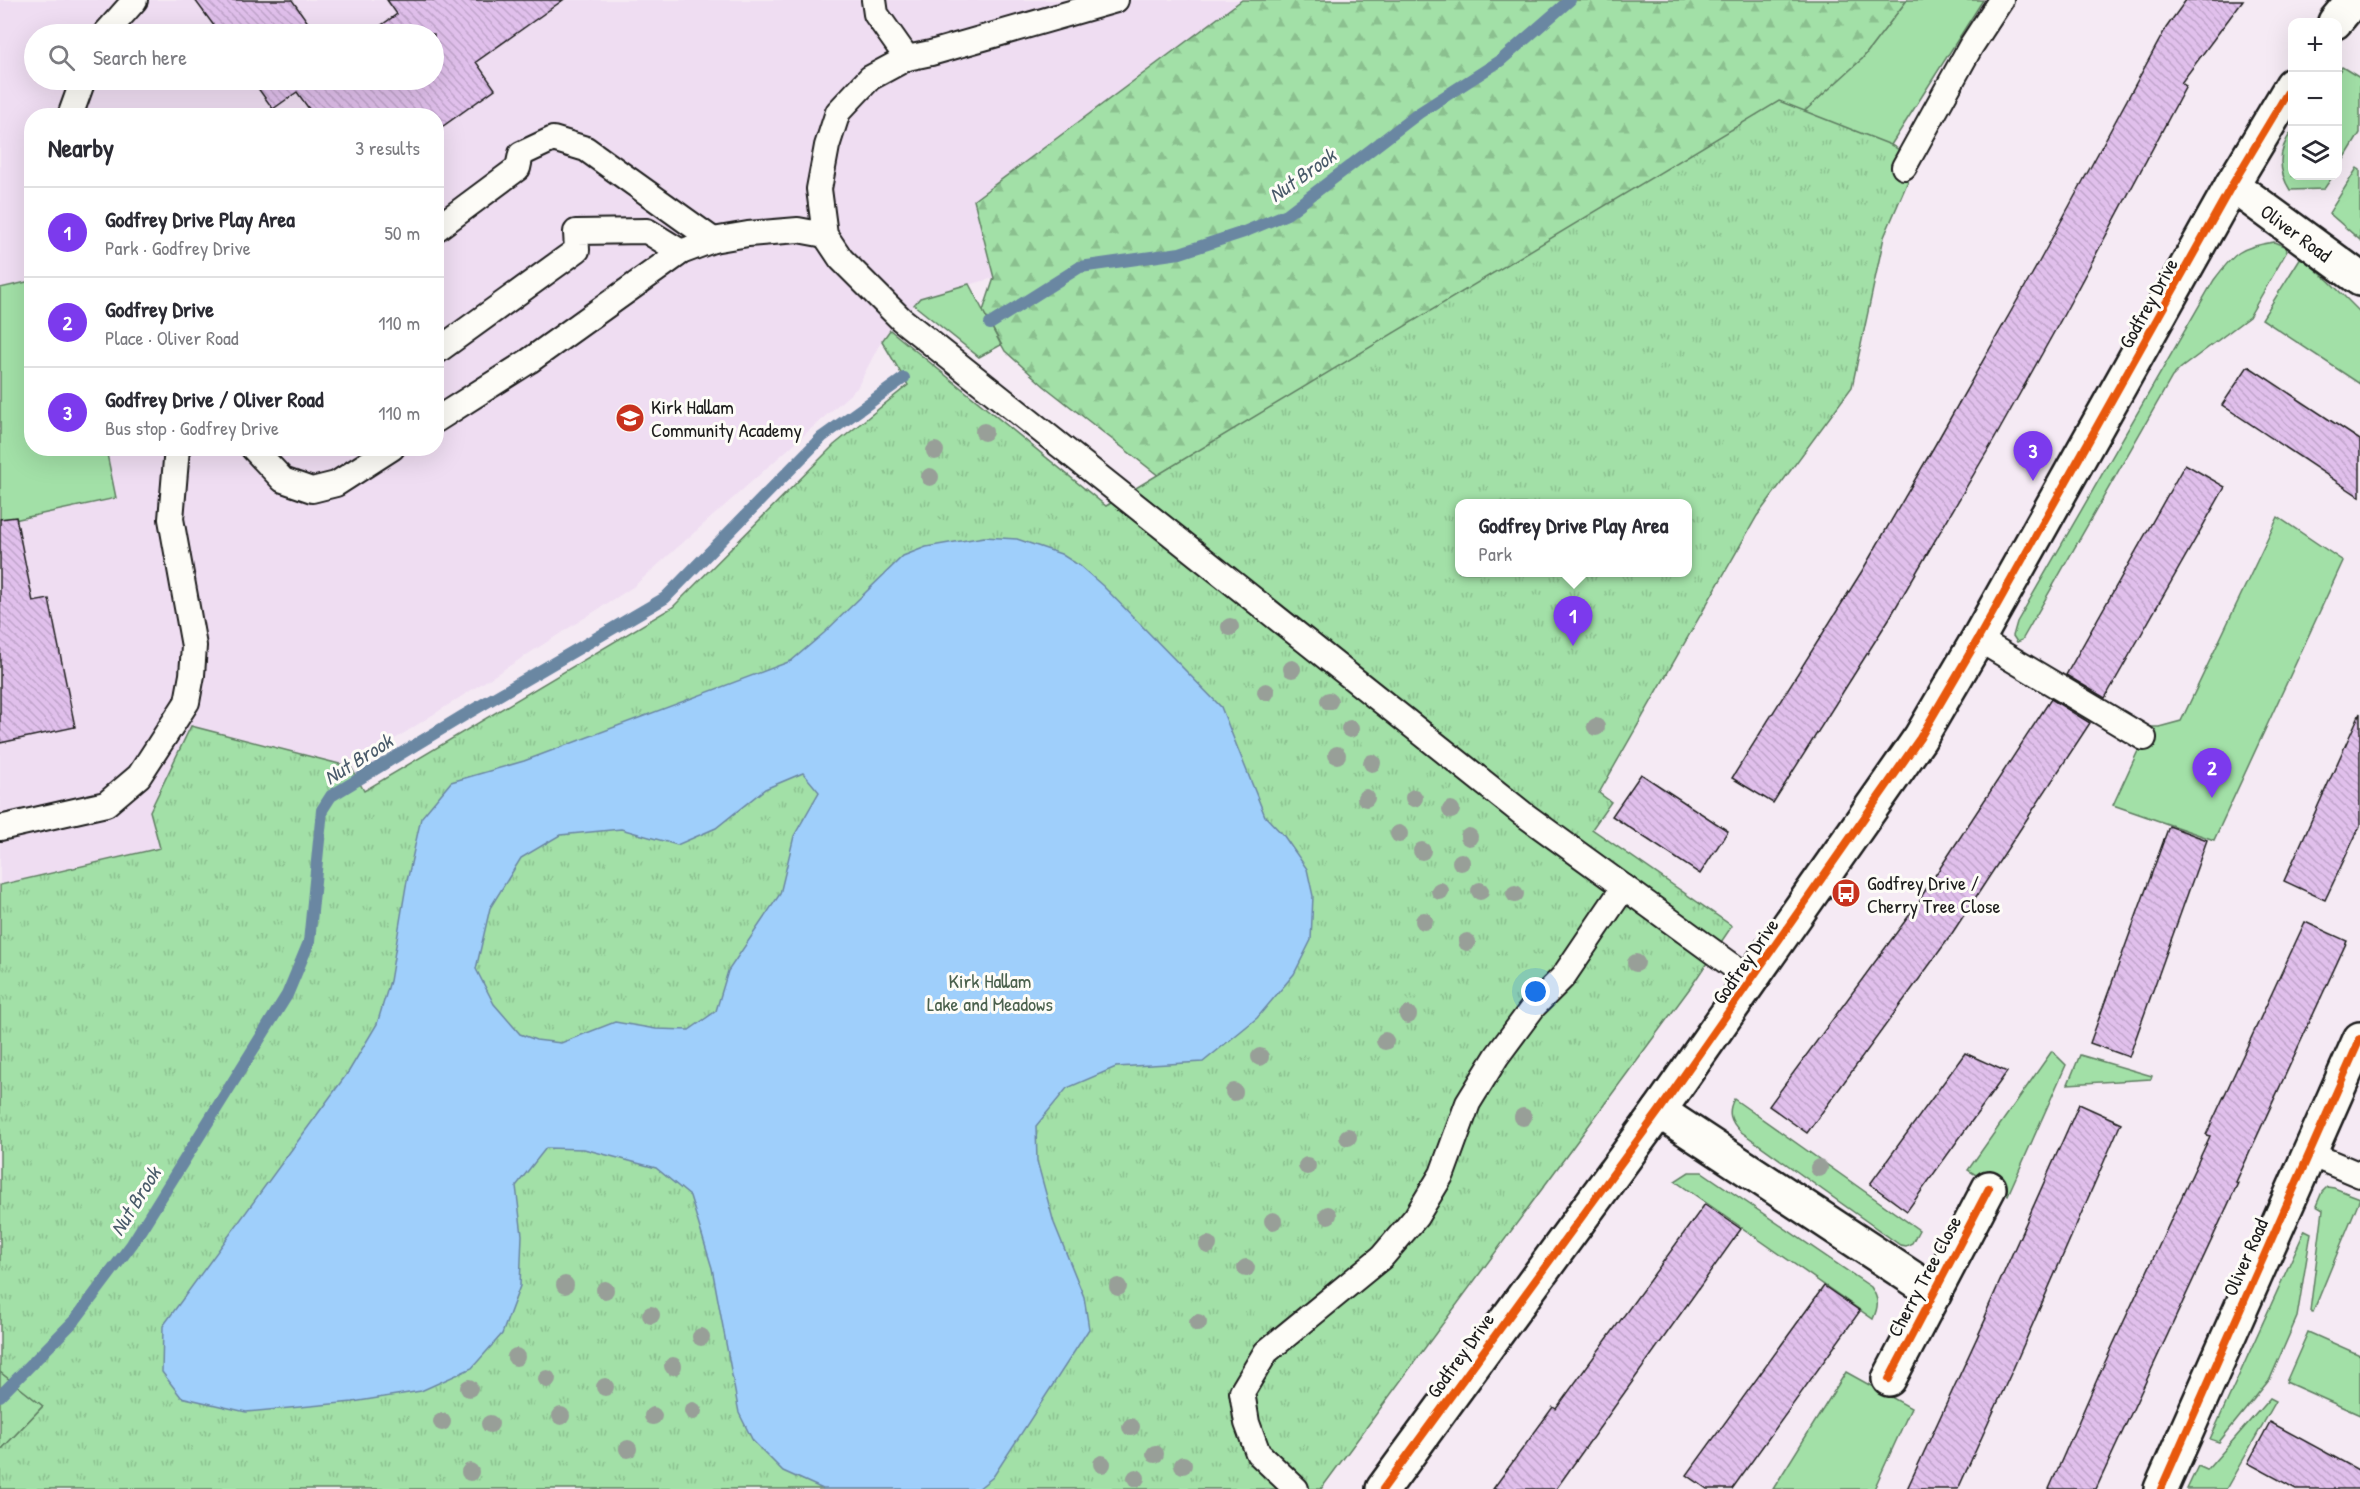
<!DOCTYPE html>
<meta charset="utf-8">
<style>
:root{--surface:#fff;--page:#f2f2f3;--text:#2b2b33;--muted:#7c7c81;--line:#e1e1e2;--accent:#7c3aed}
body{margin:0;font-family:"Patrick Hand",sans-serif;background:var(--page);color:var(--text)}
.controls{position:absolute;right:18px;top:18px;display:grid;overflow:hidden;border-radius:12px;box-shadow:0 6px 24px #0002}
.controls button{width:54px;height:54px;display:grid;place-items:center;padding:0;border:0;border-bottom:2px solid var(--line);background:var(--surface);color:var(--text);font:30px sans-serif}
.you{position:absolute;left:1536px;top:992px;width:21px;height:21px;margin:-15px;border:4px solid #fff;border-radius:50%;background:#1a73e8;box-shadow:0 0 0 9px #1a73e833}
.badge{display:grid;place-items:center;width:39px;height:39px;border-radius:50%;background:var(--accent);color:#fff;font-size:20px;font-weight:700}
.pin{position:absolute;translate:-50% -50px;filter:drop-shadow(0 2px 3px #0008)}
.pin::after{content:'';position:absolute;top:32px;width:21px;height:18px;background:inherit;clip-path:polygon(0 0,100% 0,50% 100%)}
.popup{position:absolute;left:1455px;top:499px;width:237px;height:78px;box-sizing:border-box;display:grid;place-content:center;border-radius:12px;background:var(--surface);filter:drop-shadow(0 2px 4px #0005);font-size:20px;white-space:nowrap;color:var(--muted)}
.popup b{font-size:22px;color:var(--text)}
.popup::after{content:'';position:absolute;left:50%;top:100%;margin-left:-12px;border:12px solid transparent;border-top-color:var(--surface)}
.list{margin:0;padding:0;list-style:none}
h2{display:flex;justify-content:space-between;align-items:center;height:78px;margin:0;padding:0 24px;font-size:26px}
h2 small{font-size:20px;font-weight:400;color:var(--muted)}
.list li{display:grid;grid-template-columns:39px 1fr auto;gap:18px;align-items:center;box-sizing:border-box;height:90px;padding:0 24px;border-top:2px solid var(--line)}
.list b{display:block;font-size:22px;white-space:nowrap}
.list p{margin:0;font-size:20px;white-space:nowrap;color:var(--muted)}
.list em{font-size:20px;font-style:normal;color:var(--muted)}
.icon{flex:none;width:33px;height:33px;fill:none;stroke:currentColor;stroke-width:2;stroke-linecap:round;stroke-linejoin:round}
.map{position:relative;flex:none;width:2360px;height:1489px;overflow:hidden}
.search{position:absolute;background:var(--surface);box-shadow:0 6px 24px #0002;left:24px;top:24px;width:420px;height:66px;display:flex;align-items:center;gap:15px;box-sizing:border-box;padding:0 21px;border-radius:33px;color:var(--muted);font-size:22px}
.panel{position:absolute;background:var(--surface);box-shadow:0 6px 24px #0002;left:24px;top:108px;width:420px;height:348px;border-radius:24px}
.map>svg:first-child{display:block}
.built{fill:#efddf2;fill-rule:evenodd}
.green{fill:#a2e0a7;stroke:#5f7e62;stroke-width:1.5}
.forest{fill:url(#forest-firs);stroke:#5f7e62;stroke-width:1.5}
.park{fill:url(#park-tufts);stroke:#5f7e62;stroke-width:1.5;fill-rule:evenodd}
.water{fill:#9fcffb;stroke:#6b87a2;stroke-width:1.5;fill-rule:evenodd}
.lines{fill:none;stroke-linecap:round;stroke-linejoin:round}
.stream{stroke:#6b87a2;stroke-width:12}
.building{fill:url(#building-back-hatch);stroke:#1c1c1c;stroke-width:1.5}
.service-casing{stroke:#1c1c1c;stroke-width:28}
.minor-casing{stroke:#1c1c1c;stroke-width:38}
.tertiary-casing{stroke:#1c1c1c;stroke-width:38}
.service{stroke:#fdfcf7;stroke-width:24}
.minor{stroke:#fdfcf7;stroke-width:33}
.tertiary{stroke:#fdfcf7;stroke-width:33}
.cycleway-casing{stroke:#fdfcf7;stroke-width:11}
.cycleway{stroke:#e8590c;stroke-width:8}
.tree{fill:#989f98}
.labels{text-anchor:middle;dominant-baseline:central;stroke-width:6;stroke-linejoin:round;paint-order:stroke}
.street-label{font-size:20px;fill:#1c1c1c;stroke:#fdfcf7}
.poi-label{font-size:20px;fill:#1c1c1c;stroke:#fdfcf7;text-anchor:start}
.park-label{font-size:20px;fill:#4b614d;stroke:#fdfcf7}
.water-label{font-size:21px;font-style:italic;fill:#4a5b6a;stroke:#fdfcf7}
</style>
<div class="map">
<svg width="2360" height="1489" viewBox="0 0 2360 1489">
<defs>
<pattern id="forest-firs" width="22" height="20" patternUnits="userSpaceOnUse" patternTransform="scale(1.5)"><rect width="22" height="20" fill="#a2e0a7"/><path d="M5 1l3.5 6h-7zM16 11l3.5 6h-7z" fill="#8bc08f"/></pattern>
<pattern id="park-tufts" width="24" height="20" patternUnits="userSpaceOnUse" patternTransform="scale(1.5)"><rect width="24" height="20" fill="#a2e0a7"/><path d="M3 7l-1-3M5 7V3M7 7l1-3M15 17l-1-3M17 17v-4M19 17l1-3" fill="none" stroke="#8bc08f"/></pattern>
<pattern id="building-back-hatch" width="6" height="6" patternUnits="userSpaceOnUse" patternTransform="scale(1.5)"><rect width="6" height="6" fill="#e1c0ec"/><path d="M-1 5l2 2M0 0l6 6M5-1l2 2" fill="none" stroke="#c0a4ca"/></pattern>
</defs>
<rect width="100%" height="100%" fill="#f5eaf4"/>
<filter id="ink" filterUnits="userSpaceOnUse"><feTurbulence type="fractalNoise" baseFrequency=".0167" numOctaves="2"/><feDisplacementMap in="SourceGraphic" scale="12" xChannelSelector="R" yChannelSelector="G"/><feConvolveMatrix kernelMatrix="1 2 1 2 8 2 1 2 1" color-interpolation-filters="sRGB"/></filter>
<g filter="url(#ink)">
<path class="built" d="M0 0H1242L974 200 994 278 920 298 890 330 878 347 857 388 633 587 351 767 191 726 160 848 0 885ZM34 34H434V80H34ZM32 116H436V448H32Z"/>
<g class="green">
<polygon points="1907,0 1983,0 1891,145 1836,205 1277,434 1862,59"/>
<polygon points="2342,67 2360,78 2360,133 2338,169 2338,73"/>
<path d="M2292 131V176H2333L2324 189 2290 190C2277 169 2278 150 2292 131Z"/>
<polygon points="2357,168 2360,170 2360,240 2329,213"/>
<path d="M2274 242 2286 247 2287 251 2249 317 2181 368 2172 377 2022 640 2017 642 2013 636 2017 622 2214 280C2234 253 2240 247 2274 242Z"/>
<polygon points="2301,257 2329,281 2360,312 2360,384 2262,319"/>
<polygon points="31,281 32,448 106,449 116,498 0,523 0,288"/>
<polygon points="969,284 1001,345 979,357 914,305 920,298"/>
<polygon points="2278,517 2343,561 2214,840 2113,805 2149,727 2159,727 2181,721"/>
<polygon points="2052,1051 2066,1065 2008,1195 1968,1170"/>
<polygon points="2080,1055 2152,1076 2151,1079 2068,1084"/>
<path d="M1734 1099 1919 1230 1912 1243 1906 1246 1900 1245 1740 1131C1730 1121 1727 1112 1734 1099Z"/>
<path d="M1689 1172H1702L1871 1287C1879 1299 1879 1306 1873 1319L1675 1181Z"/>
<polygon points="2327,1187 2334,1188 2360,1198 2313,1312 2310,1311 2323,1210 2316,1206 2322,1192"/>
<polygon points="2305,1230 2311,1233 2297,1317 2270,1379 2219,1442 2210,1439"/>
<polygon points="2308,1332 2360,1355 2360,1415 2286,1382"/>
<polygon points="0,1372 43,1406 0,1451"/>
<polygon points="1846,1372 1911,1408 1874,1489 1773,1489"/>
<polygon points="2270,1398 2276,1401 2226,1489 2187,1489 2198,1466 2207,1470"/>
</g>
<polygon class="forest" points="1242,0 1907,0 1862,59 1741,169 1215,520 1044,386 1005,351 983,311 994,278 974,200"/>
<path class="park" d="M1779 101 1891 145 1917 160 1884 237 1852 387 1757 516 1599 793 1611 802 1592 829 1732 926 1690 988 1321 1489H0V1451L43 1406 0 1372V885L160 848 150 811 191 726 351 767 364 791 673 607 834 445 908 385 882 341 890 330 1106 506ZM1459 504H1687V572H1459Z"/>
<path class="water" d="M984 537 1017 539 1061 554 1080 566 1103 586 1221 707 1265 816 1284 836 1307 869 1313 896 1311 940 1294 974 1257 1018 1203 1062 1116 1067 1067 1088 1036 1126 1037 1161 1054 1223 1084 1297 1089 1329 993 1477 978 1489H823L783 1471 753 1441 739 1413 712 1268 690 1196 656 1168 584 1149 546 1148 516 1186 522 1235 520 1286 502 1334 472 1368 421 1391 353 1402 246 1412 181 1397 162 1372 163 1326 349 1071 377 1024 390 981 406 886 421 818 451 782 524 761 791 661 824 633 903 556 926 547ZM803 773 819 792 794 836 780 894 728 971 716 1011 689 1030 656 1029 615 1022 561 1043 536 1040 520 1034 494 1004 476 969 490 908 521 858 560 835 621 829 677 845 716 828 765 789Z"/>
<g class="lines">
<g class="stream">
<polyline points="990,324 1080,267 1180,253 1244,232 1287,214 1419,113 1500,61 1570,0"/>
<polyline points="0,1396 75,1320 132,1244 287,995 309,942 322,810 331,796 463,716 665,598 822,437 904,378"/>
</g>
</g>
<g class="building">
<polygon points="195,0 292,0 316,34 220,34"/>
<polygon points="387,0 563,0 476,62 495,89 436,131 436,116 314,116 297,92 273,109 252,80 434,80 434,34 369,34 397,14"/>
<polygon points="2186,0 2243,0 2181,83 2186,86 2063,316 1995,438 1889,619 1773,803 1732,778 1862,571 1935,445 2039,262 2166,28"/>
<polygon points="2248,366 2360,440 2360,497 2222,405"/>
<polygon points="2185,464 2225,487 2105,698 2066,675"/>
<polygon points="16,517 33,602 49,599 75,727 0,743 0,519"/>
<polygon points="2051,699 2090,723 1949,938 1807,1133 1769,1106 1922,898 1921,897"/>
<polygon points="2360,713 2360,826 2325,900 2284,881"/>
<polygon points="1641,774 1728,831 1700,874 1612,816"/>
<polygon points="2169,826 2207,840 2129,1057 2090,1043"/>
<polygon points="2305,922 2347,941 2236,1182 2238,1183 2096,1489 2049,1489 2099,1375 2210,1136 2206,1135"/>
<polygon points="1965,1053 2007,1072 1907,1211 1870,1184"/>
<polygon points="2079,1104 2121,1123 2013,1369 1958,1489 1907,1489 1986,1318 1984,1317"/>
<polygon points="1705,1204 1741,1229 1556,1489 1493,1489 1553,1407 1556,1409"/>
<polygon points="1824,1286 1860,1311 1732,1489 1707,1489 1687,1475"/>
<polygon points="2270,1422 2360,1471 2360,1489 2296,1489 2248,1463"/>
</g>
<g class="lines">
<g class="service-casing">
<g id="service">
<polyline points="874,0 876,14 907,58"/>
<polyline points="1116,0 931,53 907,58 870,78 838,112 827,146 819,189 825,235 841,259 901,319 1522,813 1752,980"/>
<polyline points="105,34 135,0"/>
<polyline points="70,116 83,80"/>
<polyline points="1904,167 1971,46 2001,0"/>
<polyline points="436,229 518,168 521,154 553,139 586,149 713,240"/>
<polyline points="436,352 577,250 576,232 647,231 681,252"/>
<polyline points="436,420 529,361 681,252 713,240 748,234 798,230 825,235"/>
<polyline points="253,448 283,480 312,490 336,484 392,448"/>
<polyline points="1978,639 2144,738"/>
<polyline points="0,828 106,804 139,776 187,702 192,675 194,646 171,519 177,448"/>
<polyline points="2310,1154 2360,1175"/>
<polyline points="1296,1489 1258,1453 1247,1423 1242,1392 1266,1352 1382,1257 1416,1217 1442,1174 1468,1103 1497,1056 1534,1006 1563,977 1624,887"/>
</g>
</g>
<g class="minor-casing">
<g id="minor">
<path id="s1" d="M2232 185 2360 279"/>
<polyline points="1659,1111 1935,1293"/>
<polyline points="1889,1379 1989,1188"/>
<polyline points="2161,1489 2360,1039"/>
</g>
</g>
<g class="tertiary-casing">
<g id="tertiary">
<polyline points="2335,22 2353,0"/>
<polyline points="1383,1489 1659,1111 1920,738 1978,639 2232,185 2292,85"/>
</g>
</g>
<use href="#service" class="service"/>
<use href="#minor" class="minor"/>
<use href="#tertiary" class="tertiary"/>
<g class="cycleway-casing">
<g id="cycleway">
<polyline points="1889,1379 1989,1188"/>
<polyline points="1383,1489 1659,1111 1920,738 1978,639 2232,185 2292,85"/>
<polyline points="2161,1489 2360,1039"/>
</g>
</g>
<use href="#cycleway" class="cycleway"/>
</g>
<g class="tree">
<circle cx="984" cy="432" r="9"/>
<circle cx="935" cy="451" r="9"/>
<circle cx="930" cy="477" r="9"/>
<circle cx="1230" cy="627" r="9"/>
<circle cx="1292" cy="669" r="9"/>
<circle cx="1266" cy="692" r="9"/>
<circle cx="1329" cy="701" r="9"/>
<circle cx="1596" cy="727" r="9"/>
<circle cx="1350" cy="729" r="9"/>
<circle cx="1337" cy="755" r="9"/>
<circle cx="1372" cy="763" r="9"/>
<circle cx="1366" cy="798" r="9"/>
<circle cx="1414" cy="798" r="9"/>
<circle cx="1451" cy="810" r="9"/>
<circle cx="1399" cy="834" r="9"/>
<circle cx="1469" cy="837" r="9"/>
<circle cx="1422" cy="851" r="9"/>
<circle cx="1461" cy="862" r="9"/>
<circle cx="1440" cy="891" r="9"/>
<circle cx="1480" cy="891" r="9"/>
<circle cx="1515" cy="894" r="9"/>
<circle cx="1424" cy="921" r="9"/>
<circle cx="1467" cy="942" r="9"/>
<circle cx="1636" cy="963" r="9"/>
<circle cx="1408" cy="1015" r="9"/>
<circle cx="1385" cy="1041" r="9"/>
<circle cx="1260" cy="1057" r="9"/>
<circle cx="1234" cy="1092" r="9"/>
<circle cx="1523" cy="1117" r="9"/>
<circle cx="1348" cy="1137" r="9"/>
<circle cx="1307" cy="1166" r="9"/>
<circle cx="1819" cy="1168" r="9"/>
<circle cx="1328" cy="1215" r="9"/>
<circle cx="1273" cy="1221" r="9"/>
<circle cx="1208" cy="1245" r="9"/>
<circle cx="1246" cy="1268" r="9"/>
<circle cx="565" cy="1285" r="9"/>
<circle cx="1118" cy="1287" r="9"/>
<circle cx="605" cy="1290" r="9"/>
<circle cx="651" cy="1315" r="9"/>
<circle cx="1198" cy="1323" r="9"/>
<circle cx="701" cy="1337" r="9"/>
<circle cx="516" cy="1357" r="9"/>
<circle cx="673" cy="1366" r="9"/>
<circle cx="547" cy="1379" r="9"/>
<circle cx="605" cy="1387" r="9"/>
<circle cx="469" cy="1388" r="9"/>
<circle cx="693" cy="1411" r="9"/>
<circle cx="561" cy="1416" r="9"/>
<circle cx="653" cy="1416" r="9"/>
<circle cx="442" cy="1422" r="9"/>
<circle cx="490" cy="1424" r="9"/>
<circle cx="1131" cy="1427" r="9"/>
<circle cx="628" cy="1449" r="9"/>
<circle cx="1155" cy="1454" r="9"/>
<circle cx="1102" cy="1464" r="9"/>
<circle cx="1183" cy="1465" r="9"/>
<circle cx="470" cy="1472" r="9"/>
<circle cx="1136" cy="1478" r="9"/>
</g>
</g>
<defs>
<g id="school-disc" transform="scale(1.5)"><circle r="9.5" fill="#c8321e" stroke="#fdfcf7"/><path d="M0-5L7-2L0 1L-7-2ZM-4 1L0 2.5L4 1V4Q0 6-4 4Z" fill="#fff"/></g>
<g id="bus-disc" transform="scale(1.5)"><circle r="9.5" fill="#c8321e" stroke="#fdfcf7"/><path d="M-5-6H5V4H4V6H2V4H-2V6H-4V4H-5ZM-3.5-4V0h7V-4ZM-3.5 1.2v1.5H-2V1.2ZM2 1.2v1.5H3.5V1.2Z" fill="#fff"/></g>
</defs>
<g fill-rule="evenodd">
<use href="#school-disc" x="630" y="418"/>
<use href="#bus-disc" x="1846" y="893"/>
</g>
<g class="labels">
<g class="street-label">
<text stroke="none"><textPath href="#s1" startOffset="80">Oliver Road</textPath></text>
<text transform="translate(2148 303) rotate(-61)">Godfrey Drive</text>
<text transform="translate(1745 961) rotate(-55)">Godfrey Drive</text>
<text transform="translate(2245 1257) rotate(-66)">Oliver Road</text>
<text transform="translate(1924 1276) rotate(-62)">Cherry Tree Close</text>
<text transform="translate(1460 1355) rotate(-54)">Godfrey Drive</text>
</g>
<g class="poi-label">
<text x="651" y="406">Kirk Hallam<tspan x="651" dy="23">Community Academy</tspan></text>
<text x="1867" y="882">Godfrey Drive /<tspan x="1867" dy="23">Cherry Tree Close</tspan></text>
</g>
<g class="park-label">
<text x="990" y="980">Kirk Hallam<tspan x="990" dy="23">Lake and Meadows</tspan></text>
</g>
<g class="water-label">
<text transform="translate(1302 175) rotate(-35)">Nut Brook</text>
<text transform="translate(358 759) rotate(-32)">Nut Brook</text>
<text transform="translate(135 1201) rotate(-58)">Nut Brook</text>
</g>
</g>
</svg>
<div class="controls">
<button>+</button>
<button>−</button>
<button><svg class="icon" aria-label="layers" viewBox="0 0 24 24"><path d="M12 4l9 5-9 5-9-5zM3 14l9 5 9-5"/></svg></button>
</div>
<div class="you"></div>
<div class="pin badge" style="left:1573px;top:646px">1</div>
<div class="popup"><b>Godfrey Drive Play Area</b>Park</div>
<div class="pin badge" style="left:2212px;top:798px">2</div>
<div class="pin badge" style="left:2033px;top:481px">3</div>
<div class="search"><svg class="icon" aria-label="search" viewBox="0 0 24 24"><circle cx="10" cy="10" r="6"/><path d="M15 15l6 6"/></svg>Search here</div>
<section class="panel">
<h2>Nearby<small>3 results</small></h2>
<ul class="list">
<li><span class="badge">1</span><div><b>Godfrey Drive Play Area</b><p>Park · Godfrey Drive</p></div><em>50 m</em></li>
<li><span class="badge">2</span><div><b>Godfrey Drive</b><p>Place · Oliver Road</p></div><em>110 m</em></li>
<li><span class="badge">3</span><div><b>Godfrey Drive / Oliver Road</b><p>Bus stop · Godfrey Drive</p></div><em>110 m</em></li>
</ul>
</section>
</div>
